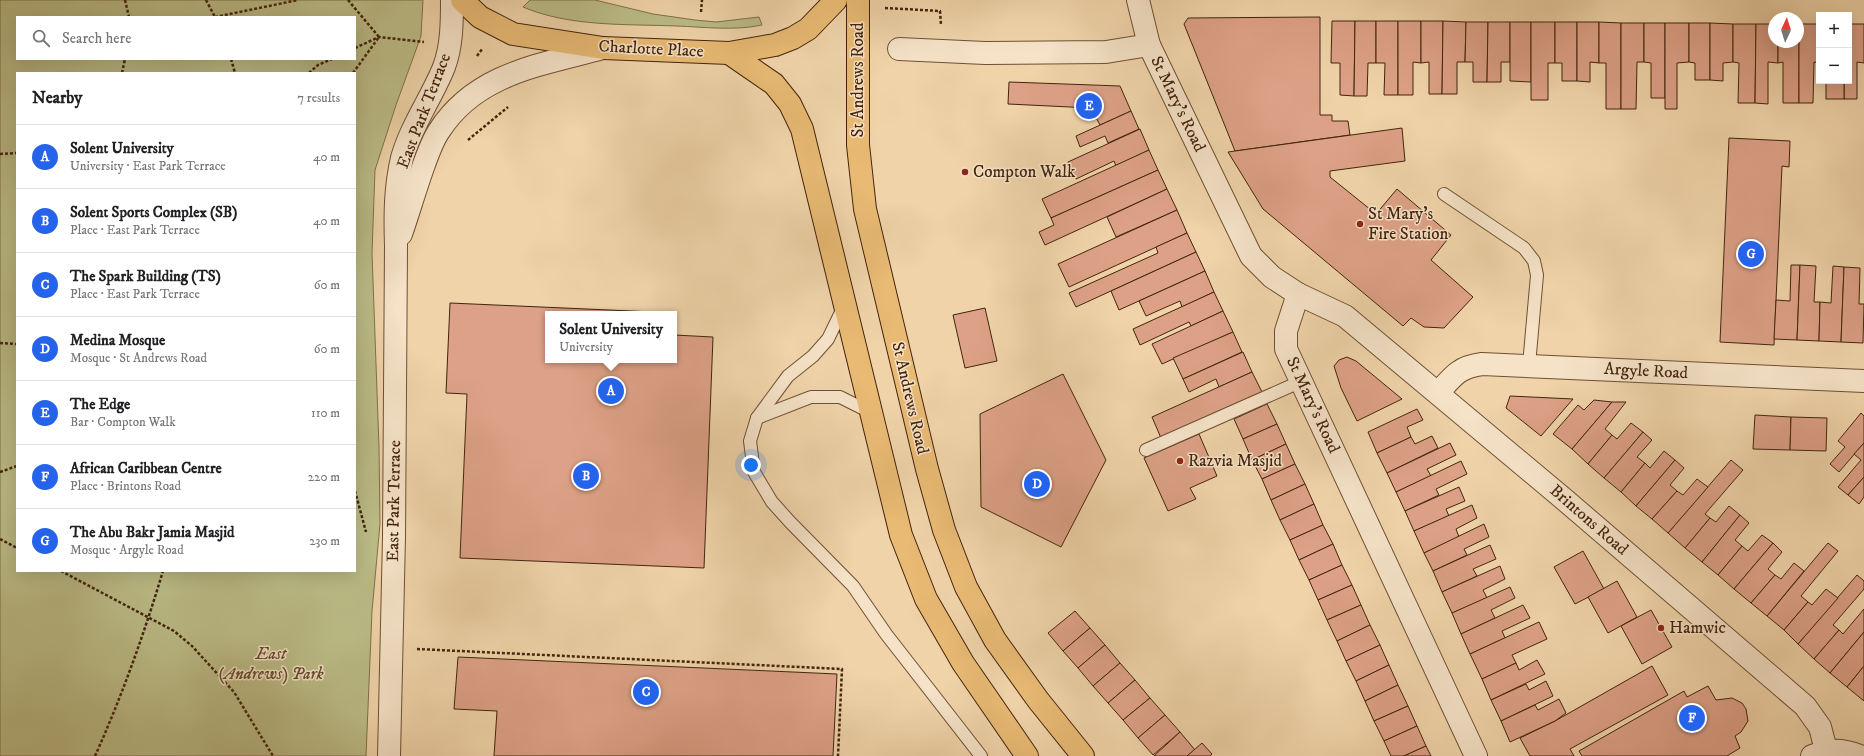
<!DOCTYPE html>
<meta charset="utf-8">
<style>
:root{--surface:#fff;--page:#f2f2f2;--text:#202124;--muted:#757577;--line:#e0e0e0;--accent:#2563eb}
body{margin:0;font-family:"IM FELL DW Pica",serif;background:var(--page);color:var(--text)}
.controls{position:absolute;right:12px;top:12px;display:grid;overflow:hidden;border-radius:0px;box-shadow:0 4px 16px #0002}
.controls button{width:36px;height:36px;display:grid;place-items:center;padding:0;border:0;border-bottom:1px solid var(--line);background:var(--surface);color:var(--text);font:20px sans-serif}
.compass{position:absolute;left:1768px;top:12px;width:36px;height:36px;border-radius:50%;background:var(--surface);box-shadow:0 4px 16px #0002;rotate:4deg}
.you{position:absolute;left:751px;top:465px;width:14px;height:14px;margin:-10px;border:3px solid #fff;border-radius:50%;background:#1a73e8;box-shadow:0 0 0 6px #1a73e833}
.badge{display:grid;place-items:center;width:26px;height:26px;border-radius:50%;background:var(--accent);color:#fff;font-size:13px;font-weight:700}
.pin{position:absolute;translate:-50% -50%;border:2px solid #fff;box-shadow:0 1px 4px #0006}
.popup{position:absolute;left:545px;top:311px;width:132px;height:52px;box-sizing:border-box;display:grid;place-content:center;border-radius:0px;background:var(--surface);filter:drop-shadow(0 1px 3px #0005);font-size:13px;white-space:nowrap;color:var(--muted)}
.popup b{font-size:15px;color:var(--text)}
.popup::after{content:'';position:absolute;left:50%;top:100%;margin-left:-8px;border:8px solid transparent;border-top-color:var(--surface)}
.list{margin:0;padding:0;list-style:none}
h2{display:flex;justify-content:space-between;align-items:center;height:52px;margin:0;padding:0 16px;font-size:17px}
h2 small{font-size:13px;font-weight:400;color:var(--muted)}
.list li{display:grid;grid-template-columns:26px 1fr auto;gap:12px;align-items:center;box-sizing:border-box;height:64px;padding:0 16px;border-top:1px solid var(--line)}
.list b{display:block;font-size:15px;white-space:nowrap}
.list p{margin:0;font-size:13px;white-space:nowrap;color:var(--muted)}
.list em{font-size:13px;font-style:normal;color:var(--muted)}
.icon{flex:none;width:22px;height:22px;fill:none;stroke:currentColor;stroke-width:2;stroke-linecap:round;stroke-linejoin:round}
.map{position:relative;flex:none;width:1864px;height:756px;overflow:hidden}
.search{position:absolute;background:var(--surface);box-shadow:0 4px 16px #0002;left:16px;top:16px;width:340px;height:44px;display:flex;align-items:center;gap:10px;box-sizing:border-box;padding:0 14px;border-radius:0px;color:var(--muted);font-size:15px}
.panel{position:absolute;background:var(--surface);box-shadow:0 4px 16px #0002;left:16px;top:72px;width:340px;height:500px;border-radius:0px}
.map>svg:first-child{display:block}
.green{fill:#bbbc87;stroke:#7f704a;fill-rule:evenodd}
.building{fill:#dda187;stroke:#43240d}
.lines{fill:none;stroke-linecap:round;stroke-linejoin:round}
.lane-casing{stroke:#6e5034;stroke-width:14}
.street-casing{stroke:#6e5034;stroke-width:24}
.primary-casing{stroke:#43240d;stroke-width:24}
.path{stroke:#43240d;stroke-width:2.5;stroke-dasharray:3 2;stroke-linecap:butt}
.lane{stroke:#f5e2c7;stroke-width:12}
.street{stroke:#f5e2c7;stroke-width:22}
.primary{stroke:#e8ba74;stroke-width:22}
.poi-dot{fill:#8f2418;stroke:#f5e2c7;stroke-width:1.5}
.labels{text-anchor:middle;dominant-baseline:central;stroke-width:3;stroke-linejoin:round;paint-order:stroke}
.street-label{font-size:17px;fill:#43240d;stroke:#f5e2c7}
.poi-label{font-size:17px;fill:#43240d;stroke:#f5e2c7;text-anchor:start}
.park-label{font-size:17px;font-style:italic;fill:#614a2c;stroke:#f5e2c7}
</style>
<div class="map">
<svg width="1864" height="756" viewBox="0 0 1864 756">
<rect width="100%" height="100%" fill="#f0d3a9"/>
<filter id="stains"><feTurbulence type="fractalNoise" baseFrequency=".005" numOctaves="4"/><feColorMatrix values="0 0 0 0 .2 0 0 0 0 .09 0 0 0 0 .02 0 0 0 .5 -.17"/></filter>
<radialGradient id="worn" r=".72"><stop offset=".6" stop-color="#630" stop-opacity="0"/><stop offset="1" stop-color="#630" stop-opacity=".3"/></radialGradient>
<g class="green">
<path d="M0 0H423L421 36 396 105 375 170 372 253 379 447 380 524 372 611 366 756H0ZM17 17H355V59H17ZM17 73H355V571H17Z"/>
<path d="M530 0H595L653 14 695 20 716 22 759 17 762 25C735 31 704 27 677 26 626 24 570 27 523 7Z"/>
</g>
<g class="building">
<polygon points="1320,17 1320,115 1332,115 1332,121 1348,121 1350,135 1235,151 1184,24 1188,18"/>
<polygon points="1332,21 1355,21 1354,96 1340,95 1340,63 1331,63"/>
<polygon points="1355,21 1376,21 1376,63 1368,63 1367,96 1354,96"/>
<polygon points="1376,21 1398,21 1398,95 1384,95 1385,63 1376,63"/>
<polygon points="1398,21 1421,21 1421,63 1413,62 1413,95 1398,95"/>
<polygon points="1421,21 1443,21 1442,94 1429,94 1429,62 1421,63"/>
<polygon points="1443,21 1466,22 1465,62 1457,62 1457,94 1442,94"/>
<polygon points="1466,22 1488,22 1487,82 1473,82 1473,62 1465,62"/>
<polygon points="1488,22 1510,22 1510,62 1501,62 1501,82 1487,82"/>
<polygon points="1510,22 1531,22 1531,82 1510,81"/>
<polygon points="1531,22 1555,22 1555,63 1548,63 1548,100 1531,100"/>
<polygon points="1555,22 1577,22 1577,81 1562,81 1562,63 1555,63"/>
<polygon points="1577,22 1599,22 1599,63 1590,62 1590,82 1577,81"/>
<polygon points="1599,22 1621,23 1621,109 1606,109 1606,63 1599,63"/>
<polygon points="1621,23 1644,23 1644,62 1637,62 1636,109 1621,109"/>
<polygon points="1644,23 1665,23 1665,98 1651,98 1651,63 1644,62"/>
<polygon points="1665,23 1689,23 1689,62 1677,63 1677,109 1665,109"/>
<polygon points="1689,23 1710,23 1710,80 1695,80 1695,63 1689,62"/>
<polygon points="1710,23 1733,24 1733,62 1723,63 1723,81 1710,80"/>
<polygon points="1733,24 1756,24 1755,103 1738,103 1739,63 1733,62"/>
<polygon points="1756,24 1774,24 1774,42 1778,42 1778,63 1768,62 1768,104 1755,103"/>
<polygon points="1798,24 1799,24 1799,103 1783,103 1783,62 1778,63 1778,42 1798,42"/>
<polygon points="1799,24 1819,24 1819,63 1814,62 1813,103 1799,103"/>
<polygon points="1849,24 1864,24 1864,63 1857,62 1857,99 1844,99 1844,81 1849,81"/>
<rect x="1826" y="81" width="18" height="18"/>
<polygon points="1009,82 1120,86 1131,111 1100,125 1091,108 1008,104"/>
<polygon points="1131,111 1139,129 1108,143 1105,136 1080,147 1076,136"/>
<polygon points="1402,128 1405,161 1330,171 1330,177 1376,214 1397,189 1451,235 1431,260 1473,297 1444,328 1424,327 1411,318 1403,326 1263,209 1228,152"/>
<polygon points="1140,129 1149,150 1116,166 1114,161 1076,179 1068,162"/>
<polygon points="1729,138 1790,141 1789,167 1782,166 1774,345 1720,342"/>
<polygon points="1149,150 1158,170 1051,218 1042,199"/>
<polygon points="1158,170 1167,189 1045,245 1039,232 1054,225 1051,218"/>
<polygon points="1167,189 1177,210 1116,237 1107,217"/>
<polygon points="1177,210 1187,233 1069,287 1058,264"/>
<polygon points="1187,233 1196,252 1076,307 1069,293 1158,253 1156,247"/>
<polygon points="1196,252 1205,271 1119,310 1111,291"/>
<polygon points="1791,265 1800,265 1797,340 1774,339 1776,300 1790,301"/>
<polygon points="1800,265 1816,266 1814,302 1820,302 1819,341 1797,340"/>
<polygon points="1833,266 1844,267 1841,342 1819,341 1820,302 1831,303"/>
<polygon points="1844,267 1860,268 1859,304 1864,304 1863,343 1841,342"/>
<polygon points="1205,271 1214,292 1182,307 1180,301 1146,316 1139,301"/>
<polygon points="1214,292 1223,311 1191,326 1189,322 1140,345 1133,329"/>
<polygon points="450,303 654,312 654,314 548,314 548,360 674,360 674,335 713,337 704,568 460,558 467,394 446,393"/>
<polygon points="985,308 997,361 965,368 953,315"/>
<polygon points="1223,311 1233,332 1162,364 1152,344"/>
<polygon points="1233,332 1242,352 1183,379 1173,358"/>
<polygon points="1243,352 1252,372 1219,387 1216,379 1189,392 1183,379"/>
<polygon points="1347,357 1356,361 1402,399 1357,421 1341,388 1334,366 1339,360"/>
<polygon points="1252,372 1262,392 1161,438 1152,417"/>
<polygon points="1063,374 1106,460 1061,547 981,507 980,414"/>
<polygon points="1510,396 1573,399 1541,436 1506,408"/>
<polygon points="1594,400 1612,402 1572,449 1553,434 1578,405 1584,410"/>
<polygon points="1612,402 1626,402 1605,429 1612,435 1588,464 1572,449"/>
<polygon points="1267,404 1277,424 1243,439 1234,419"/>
<polygon points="1417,409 1423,420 1407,427 1411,437 1377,453 1368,432"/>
<polygon points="1861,413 1864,416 1864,443 1839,472 1830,464 1845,447 1838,441"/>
<polygon points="1755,415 1791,417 1790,450 1753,449"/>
<polygon points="1791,417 1827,418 1826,451 1790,450"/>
<polygon points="1631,423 1643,432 1604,478 1588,464 1612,435 1617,439"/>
<polygon points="1277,424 1286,444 1252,460 1243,439"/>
<polygon points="1643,432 1652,440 1637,457 1645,463 1621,492 1604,478"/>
<polygon points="1199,434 1217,476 1190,488 1196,499 1168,511 1144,458"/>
<polygon points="1432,436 1438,448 1387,473 1377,453 1411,437 1415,444"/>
<polygon points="1450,443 1456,455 1427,469 1431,476 1396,492 1387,473"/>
<polygon points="1864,443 1864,477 1848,495 1838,487 1861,460 1854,454"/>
<polygon points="1286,444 1295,464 1262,479 1252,460"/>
<polygon points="1664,451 1675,460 1636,506 1621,492 1645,463 1650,468"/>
<polygon points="1675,460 1684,468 1670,485 1677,491 1652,519 1636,506"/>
<polygon points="1731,460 1743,470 1705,514 1710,518 1685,548 1668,533"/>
<polygon points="1461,461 1467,474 1436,489 1439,495 1405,511 1396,492"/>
<polygon points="1295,464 1305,484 1271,500 1262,479"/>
<polygon points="1864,477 1864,497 1859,504 1848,495"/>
<polygon points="1697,479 1708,487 1668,533 1652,519 1677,491 1683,495"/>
<polygon points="1305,484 1314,504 1280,520 1271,500"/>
<polygon points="1459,487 1465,501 1446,509 1449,516 1414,531 1405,511"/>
<polygon points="1314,504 1323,525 1290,540 1280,520"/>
<polygon points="1472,505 1477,518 1456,529 1459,537 1424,553 1414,531"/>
<polygon points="1729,506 1740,515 1702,562 1685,548 1710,518 1716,522"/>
<polygon points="1740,515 1749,523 1735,540 1742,546 1718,575 1702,562"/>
<polygon points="1484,524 1489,537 1464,549 1467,555 1433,571 1424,553"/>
<polygon points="1323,525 1333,544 1299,560 1290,540"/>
<polygon points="1762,535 1773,543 1734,589 1718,575 1742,546 1748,551"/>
<polygon points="1773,543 1782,552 1768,569 1775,575 1751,603 1734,589"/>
<polygon points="1828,543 1838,551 1801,596 1808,602 1784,630 1767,616"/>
<polygon points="1333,544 1342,565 1309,580 1299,560"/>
<polygon points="1490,545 1496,559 1473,569 1477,576 1442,592 1433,571"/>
<polygon points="1583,551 1604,589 1575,604 1554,567"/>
<polygon points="1794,563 1804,571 1767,616 1751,603 1775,575 1781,579"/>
<polygon points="1342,565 1352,585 1318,600 1309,580"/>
<polygon points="1500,566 1505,579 1483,590 1487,598 1452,613 1442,592"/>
<polygon points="1857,575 1864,581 1864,589 1833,625 1839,630 1814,659 1798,644"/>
<polygon points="1617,581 1637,617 1608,633 1588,597"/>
<polygon points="1352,585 1361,605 1327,620 1318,600"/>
<polygon points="1510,587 1515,598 1491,610 1495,618 1461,634 1452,613"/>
<polygon points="1826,589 1838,598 1798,644 1784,630 1808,602 1812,605"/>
<polygon points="1361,605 1370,625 1337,641 1327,620"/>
<polygon points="1523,605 1530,618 1502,631 1505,638 1470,654 1461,634"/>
<polygon points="1864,609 1864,632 1830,673 1814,659 1839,630 1843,634"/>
<polygon points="1651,610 1672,647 1642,664 1621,626"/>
<polygon points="1075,611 1090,628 1063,651 1048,633"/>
<polygon points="1539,622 1547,639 1512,655 1516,663 1482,679 1470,654"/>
<polygon points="1370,625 1380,645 1346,661 1337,641"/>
<polygon points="1090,628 1105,645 1078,668 1063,651"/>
<polygon points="1864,632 1864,666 1847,687 1830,673"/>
<polygon points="1105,645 1120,663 1093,686 1078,668"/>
<polygon points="1380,645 1389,665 1356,681 1346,661"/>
<polygon points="458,657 837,674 833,756 494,756 497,711 454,709"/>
<polygon points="1537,660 1545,674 1491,700 1482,679 1516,663 1519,670"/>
<polygon points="1120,663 1135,680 1108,703 1093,686"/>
<polygon points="1389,665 1398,685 1365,701 1356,681"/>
<polygon points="1652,666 1668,695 1570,749 1574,756 1530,756 1520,738 1555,721"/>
<polygon points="1864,666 1864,701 1847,687"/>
<polygon points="1135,680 1150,698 1123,720 1108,703"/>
<polygon points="1546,681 1553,696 1501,721 1491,700 1526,684 1529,690"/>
<polygon points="1398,685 1408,706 1374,721 1365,701"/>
<polygon points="1708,686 1716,700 1732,698 1742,703 1746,709 1748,721 1741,732 1735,736 1740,748 1727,756 1582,756 1579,751 1684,691 1687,697"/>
<polygon points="1150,698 1165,715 1138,738 1123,720"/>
<polygon points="1559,699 1566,713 1555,721 1510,742 1501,721 1535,705 1538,710"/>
<polygon points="1408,706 1417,726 1384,741 1374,721"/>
<polygon points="1165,715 1180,732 1153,755 1138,738"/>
<polygon points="1417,726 1426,746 1404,756 1391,756 1384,741"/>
<polygon points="1180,732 1195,750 1187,756 1154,756"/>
<polygon points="1202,743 1212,754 1210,756 1187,756"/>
<polygon points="1426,746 1431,756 1404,756"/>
</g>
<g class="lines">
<g class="lane-casing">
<g id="lane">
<polyline points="1444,194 1524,248 1534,261 1537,275 1529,365"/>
<polyline points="844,306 828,339 813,356 788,376 757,418 750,441 754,472 772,502 790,522 853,586 886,634 981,756"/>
<polyline points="757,418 811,397 840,397 870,412"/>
<polyline points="1146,450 1302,381"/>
</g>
</g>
<g class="street-casing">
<g id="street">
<polyline points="1138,0 1149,45 1251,256 1272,277 1298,294 1286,331 1286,349 1476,756"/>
<polyline points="899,49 985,53 1106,52 1149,45"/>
<path d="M401 234C408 214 414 193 421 173 426 159 431 143 439 131 476 73 541 65 603 48"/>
<polyline points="1298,294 1345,316 1565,500 1805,706 1820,727 1826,750"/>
<path d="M1439 392C1453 376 1459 367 1482 364L1864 381"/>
<path d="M389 756 394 537 396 246C395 216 395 188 402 158 411 126 432 97 444 67 452 46 452 21 452 0"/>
<path d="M1812 756C1831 749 1841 749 1860 756"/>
</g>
</g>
<g class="primary-casing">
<g id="primary">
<polyline points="462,0 480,17 513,34 603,48 729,53 775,45 793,38 808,29 836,0"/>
<polyline points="858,0 858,145 865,209 927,469 944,530 966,587 995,640 1038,700 1083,756"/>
<polyline points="729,53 774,84 790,104 802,129 901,535 926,599 963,663 1027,756"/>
</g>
</g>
<g class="path">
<polyline points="125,0 129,17"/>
<polyline points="206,0 215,17"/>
<polyline points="348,0 379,37"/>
<polyline points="885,8 940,11 941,25"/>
<polyline points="701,12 702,0"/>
<polyline points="215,17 298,0"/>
<polyline points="355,48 379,37 424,42"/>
<polyline points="477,56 483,48"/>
<polyline points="231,59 235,73"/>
<polyline points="122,73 125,59"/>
<polyline points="309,73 318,65 332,59"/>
<polyline points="353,73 379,37"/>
<polyline points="468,140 508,107"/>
<polyline points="0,154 17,153"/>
<polyline points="0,343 17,344"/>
<polyline points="0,472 17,466"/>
<polyline points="355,491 366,532"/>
<polyline points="0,539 17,548"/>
<polyline points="61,571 174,631 192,646 234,692 273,756"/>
<polyline points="417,649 842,669 838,756"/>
<path d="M95 756C122 696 144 634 163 571"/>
</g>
<use href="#lane" class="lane"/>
<use href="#street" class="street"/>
<use href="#primary" class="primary"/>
</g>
<g class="poi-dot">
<circle cx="965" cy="172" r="4"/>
<circle cx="1360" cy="224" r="4"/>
<circle cx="1180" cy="461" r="4"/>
<circle cx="1661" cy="628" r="4"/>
</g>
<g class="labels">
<g class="street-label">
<text transform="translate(651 49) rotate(3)">Charlotte Place</text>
<text transform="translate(858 80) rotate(-90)">St Andrews Road</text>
<text transform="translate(1178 104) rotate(64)">St Mary's Road</text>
<text transform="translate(424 111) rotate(-69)">East Park Terrace</text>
<text transform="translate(1646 371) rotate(3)">Argyle Road</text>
<text transform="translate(910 398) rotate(77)">St Andrews Road</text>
<text transform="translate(1313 405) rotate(65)">St Mary's Road</text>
<text transform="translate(394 501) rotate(-89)">East Park Terrace</text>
<text transform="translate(1589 520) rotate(41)">Brintons Road</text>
</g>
<g class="poi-label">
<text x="973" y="172">Compton Walk</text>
<text x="1368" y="214">St Mary's<tspan x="1368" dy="20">Fire Station</tspan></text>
<text x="1188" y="461">Razvia Masjid</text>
<text x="1669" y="628">Hamwic</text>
</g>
<g class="park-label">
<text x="271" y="654">East<tspan x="271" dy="20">(Andrews) Park</tspan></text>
</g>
</g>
<rect width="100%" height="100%" filter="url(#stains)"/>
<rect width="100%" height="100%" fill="url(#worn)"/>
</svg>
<div class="controls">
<button>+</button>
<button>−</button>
</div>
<svg class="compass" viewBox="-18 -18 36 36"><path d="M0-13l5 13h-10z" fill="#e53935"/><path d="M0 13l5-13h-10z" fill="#757577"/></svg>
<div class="you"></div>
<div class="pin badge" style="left:611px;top:391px">A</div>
<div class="popup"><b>Solent University</b>University</div>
<div class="pin badge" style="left:586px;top:476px">B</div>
<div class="pin badge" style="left:646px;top:692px">C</div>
<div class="pin badge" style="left:1037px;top:484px">D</div>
<div class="pin badge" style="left:1089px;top:106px">E</div>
<div class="pin badge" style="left:1692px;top:718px">F</div>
<div class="pin badge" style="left:1751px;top:254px">G</div>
<div class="search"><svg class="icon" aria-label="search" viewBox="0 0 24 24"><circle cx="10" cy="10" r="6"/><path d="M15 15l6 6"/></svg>Search here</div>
<section class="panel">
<h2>Nearby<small>7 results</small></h2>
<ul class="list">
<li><span class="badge">A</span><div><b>Solent University</b><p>University · East Park Terrace</p></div><em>40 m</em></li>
<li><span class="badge">B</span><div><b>Solent Sports Complex (SB)</b><p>Place · East Park Terrace</p></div><em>40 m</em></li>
<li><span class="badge">C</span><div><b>The Spark Building (TS)</b><p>Place · East Park Terrace</p></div><em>60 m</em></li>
<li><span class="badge">D</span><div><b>Medina Mosque</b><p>Mosque · St Andrews Road</p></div><em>60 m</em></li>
<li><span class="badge">E</span><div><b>The Edge</b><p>Bar · Compton Walk</p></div><em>110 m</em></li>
<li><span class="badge">F</span><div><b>African Caribbean Centre</b><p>Place · Brintons Road</p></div><em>220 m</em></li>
<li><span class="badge">G</span><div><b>The Abu Bakr Jamia Masjid</b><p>Mosque · Argyle Road</p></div><em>230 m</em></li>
</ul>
</section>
</div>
